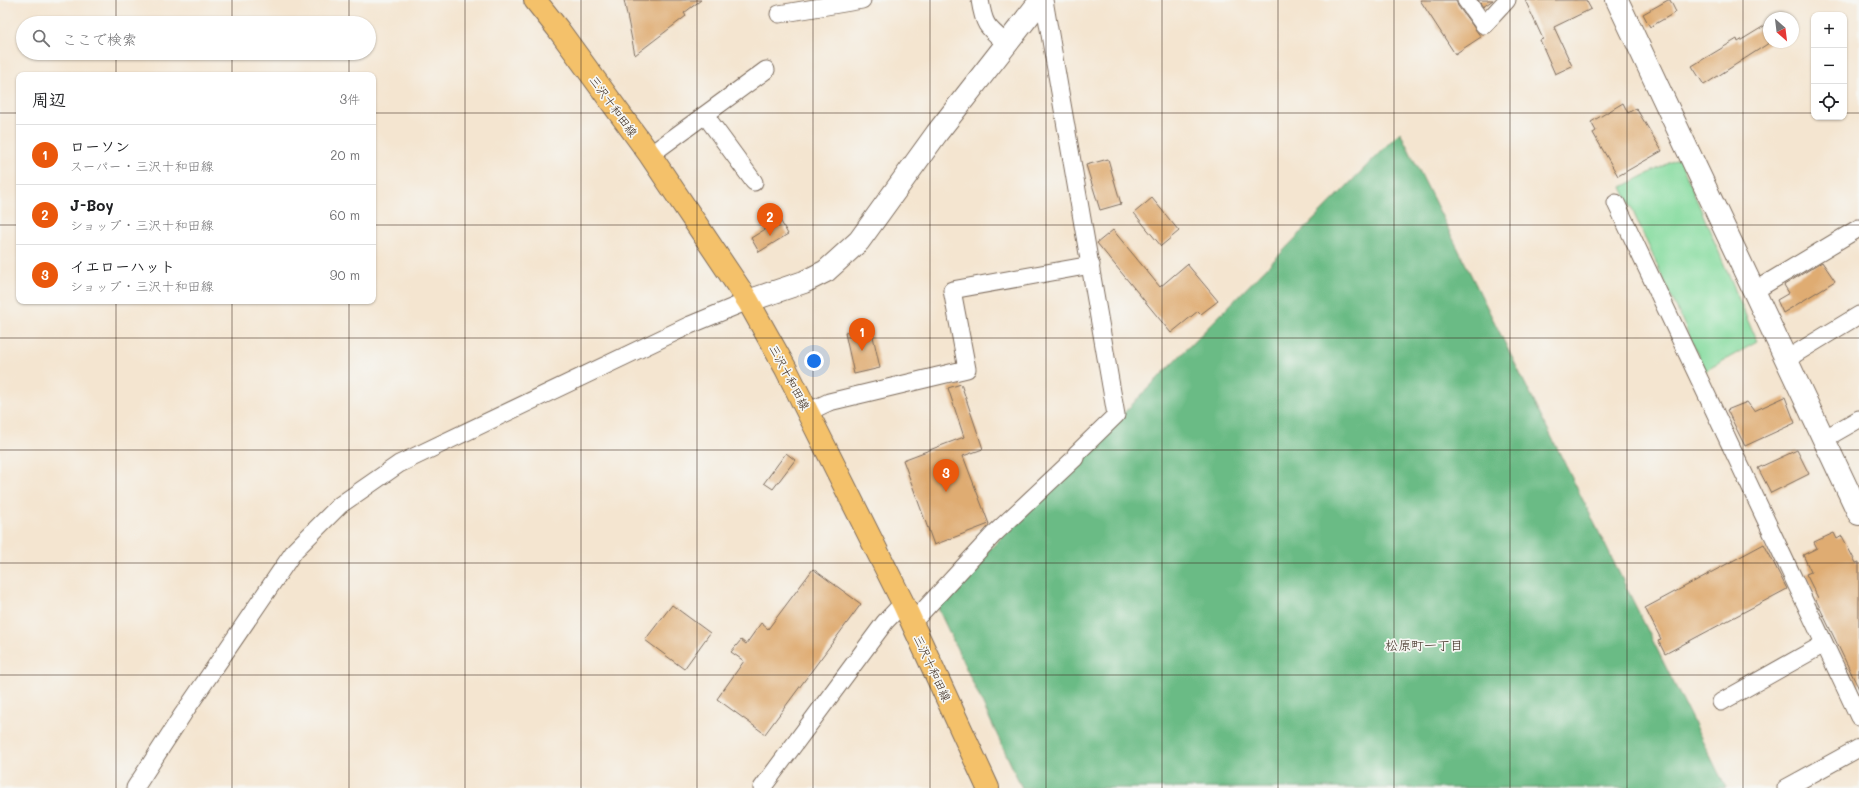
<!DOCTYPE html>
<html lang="ja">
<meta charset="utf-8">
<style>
:root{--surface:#fff;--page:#f2f2f2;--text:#202124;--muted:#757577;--line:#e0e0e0;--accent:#ea580c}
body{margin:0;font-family:Mali,"Klee One",sans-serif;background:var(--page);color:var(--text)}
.controls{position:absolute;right:12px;top:12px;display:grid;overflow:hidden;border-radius:8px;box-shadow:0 1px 3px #0004}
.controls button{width:36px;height:36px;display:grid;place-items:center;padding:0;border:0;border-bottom:1px solid var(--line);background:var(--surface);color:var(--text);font:20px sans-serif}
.compass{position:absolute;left:1763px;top:12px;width:36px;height:36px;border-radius:50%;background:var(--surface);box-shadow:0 1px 3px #0004;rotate:152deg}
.you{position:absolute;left:814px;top:361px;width:14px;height:14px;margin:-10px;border:3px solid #fff;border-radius:50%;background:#1a73e8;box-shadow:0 0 0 6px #1a73e833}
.badge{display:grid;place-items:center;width:26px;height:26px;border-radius:50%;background:var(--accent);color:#fff;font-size:13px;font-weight:700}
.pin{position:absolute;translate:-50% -33px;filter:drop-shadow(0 1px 2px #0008)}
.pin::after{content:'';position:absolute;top:21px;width:14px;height:12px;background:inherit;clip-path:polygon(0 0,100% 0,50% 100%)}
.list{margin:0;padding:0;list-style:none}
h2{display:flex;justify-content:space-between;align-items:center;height:52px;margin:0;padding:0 16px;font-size:17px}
h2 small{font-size:13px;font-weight:400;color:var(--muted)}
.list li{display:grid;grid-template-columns:26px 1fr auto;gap:12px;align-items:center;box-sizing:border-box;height:60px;padding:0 16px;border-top:1px solid var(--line)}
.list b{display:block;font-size:15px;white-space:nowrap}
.list p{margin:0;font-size:13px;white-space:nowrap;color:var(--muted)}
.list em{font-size:13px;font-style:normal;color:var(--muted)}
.icon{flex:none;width:22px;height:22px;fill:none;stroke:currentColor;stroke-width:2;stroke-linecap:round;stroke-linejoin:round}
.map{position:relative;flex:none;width:1859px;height:788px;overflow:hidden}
.search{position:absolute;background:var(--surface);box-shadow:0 1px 3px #0004;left:16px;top:16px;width:360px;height:44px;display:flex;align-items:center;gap:10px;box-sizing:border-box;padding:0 14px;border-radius:22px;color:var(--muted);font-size:15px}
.panel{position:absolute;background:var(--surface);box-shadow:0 1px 3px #0004;left:16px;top:72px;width:360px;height:232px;border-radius:8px}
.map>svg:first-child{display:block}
.green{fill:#84db9e;stroke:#60825e}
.forest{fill:#6bbb85;stroke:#537252}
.building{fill:#dfac72}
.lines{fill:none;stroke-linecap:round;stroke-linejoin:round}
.minor-casing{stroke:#7c6b5c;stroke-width:19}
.tertiary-casing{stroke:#7c6b5c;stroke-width:24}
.primary-casing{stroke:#7c6b5c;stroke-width:24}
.minor{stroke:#fff;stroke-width:17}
.tertiary{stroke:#fff;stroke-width:22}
.primary{stroke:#f4c16a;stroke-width:22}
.grid{fill:none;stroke:#3b2a1e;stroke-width:1;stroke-opacity:0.55}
.labels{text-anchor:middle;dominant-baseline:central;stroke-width:3.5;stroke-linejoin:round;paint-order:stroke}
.street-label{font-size:12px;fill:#3b2a1e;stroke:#f6f6f2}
.neighbourhood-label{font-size:13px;fill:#3b2a1e;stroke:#f6f6f2}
</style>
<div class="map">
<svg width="1859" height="788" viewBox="0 0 1859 788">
<rect width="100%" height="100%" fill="#f6f6f2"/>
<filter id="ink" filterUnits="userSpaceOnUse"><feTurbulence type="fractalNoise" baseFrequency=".025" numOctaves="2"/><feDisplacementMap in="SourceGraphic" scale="8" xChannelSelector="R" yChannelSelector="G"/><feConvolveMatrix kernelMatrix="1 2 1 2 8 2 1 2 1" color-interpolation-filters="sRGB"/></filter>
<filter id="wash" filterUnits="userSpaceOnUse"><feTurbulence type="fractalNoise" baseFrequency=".012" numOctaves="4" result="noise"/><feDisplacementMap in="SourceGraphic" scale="16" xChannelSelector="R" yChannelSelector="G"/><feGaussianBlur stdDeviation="0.9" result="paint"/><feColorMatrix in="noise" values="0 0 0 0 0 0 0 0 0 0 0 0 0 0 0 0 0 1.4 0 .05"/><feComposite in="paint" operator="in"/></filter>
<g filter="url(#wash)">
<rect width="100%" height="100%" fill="#f4e5d0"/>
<polygon class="green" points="1679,158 1757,342 1705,371 1622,187"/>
<polygon class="forest" points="1400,132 1726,788 1022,788 936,604"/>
<g id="blocks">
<g class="building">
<polygon points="624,0 701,0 684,13 686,16 635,55"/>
<polygon points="1420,0 1456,0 1458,6 1481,37 1455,54"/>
<polygon points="1478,0 1493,0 1483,7"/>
<polygon points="1525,0 1586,0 1591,9 1554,27 1572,66 1555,74 1540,40 1543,39"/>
<polygon points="1668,0 1670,0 1676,12 1650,27 1643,14"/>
<polygon points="1769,23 1769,43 1704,85 1692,66 1737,39 1738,42"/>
<polygon points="1623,103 1628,113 1636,108 1662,151 1618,176 1593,133 1596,131 1591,122"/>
<polygon points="1108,159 1121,204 1100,210 1086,165"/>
<polygon points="1152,198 1179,231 1161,246 1134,213"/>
<polygon points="780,220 788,234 759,252 751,238"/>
<polygon points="1113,230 1160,287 1187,264 1218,301 1201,314 1198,311 1171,333 1097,243"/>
<polygon points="1822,262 1835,281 1783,313 1777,300 1789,293 1784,285"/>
<polygon points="871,327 880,368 854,374 845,333"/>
<polygon points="961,384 983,449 963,456 989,524 934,545 903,460 964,437 948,388"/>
<polygon points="1785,397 1795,423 1745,446 1727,410 1747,402 1754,411"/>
<polygon points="1797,450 1809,474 1771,493 1758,468"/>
<polygon points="786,453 795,460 773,489 764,483"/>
<polygon points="1834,533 1837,539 1842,536 1856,563 1859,562 1859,689 1816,600 1818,598 1806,574 1811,572 1803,555 1817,548 1814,542"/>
<polygon points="1764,544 1787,589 1665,654 1658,640 1661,639 1645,608"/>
<polygon points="813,569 861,604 765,734 717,699 744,661 731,652 741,640 746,644 761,623 768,629"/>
<polygon points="672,605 710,633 684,669 645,640"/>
</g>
</g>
</g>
<g filter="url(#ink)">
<use href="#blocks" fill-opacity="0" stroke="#7c6b5c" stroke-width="1"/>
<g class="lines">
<g class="minor-casing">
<g id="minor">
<path d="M980 0C984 26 987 27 1007 44"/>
<polyline points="1466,0 1484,25 1507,0"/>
<polyline points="779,14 862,0"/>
<polyline points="705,115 754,182"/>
<polyline points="650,155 766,70"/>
<polyline points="1616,203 1859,717"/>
<polyline points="1754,291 1859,228"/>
<polyline points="1785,360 1859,315"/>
<polyline points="808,412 829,402 967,369 952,290 1091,265"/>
<polyline points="1824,439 1859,419"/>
<polyline points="912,623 993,535 1075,458 1076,454 1116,415 1044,0"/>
<polyline points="1721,702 1824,644"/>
<polyline points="135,788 183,714 295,550 340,505 399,464 690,325 748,301"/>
<polyline points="762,788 885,622 903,603"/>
<polyline points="1786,788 1859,748"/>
</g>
</g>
<g class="tertiary-casing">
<g id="tertiary">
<polyline points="1617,0 1859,514"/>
<polyline points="748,301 804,282 826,271 859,241 937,133 1041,0"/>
</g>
</g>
<g class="primary-casing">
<polyline id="primary" points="535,0 558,29 650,155 748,301 786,369 903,603 988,788"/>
</g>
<use href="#minor" class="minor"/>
<use href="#tertiary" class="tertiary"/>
<use href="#primary" class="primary"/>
</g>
</g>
<path class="grid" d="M116 0V23M232 0V23M349 0V23M465 0V788M581 0V788M697 0V788M813 0V788M930 0V788M1046 0V788M1162 0V788M1278 0V788M1394 0V788M1510 0V788M1627 0V788M1743 0V788M116 53V75M232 53V75M349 53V75M0 113H19M373 113H1814M1844 113H1859M0 225H19M373 225H1859M116 301V788M232 301V788M349 301V788M0 338H1859M0 450H1859M0 563H1859M0 675H1859"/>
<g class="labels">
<g class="street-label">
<text transform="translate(614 106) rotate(54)">三沢十和田線</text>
<text transform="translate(790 377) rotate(62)">三沢十和田線</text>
<text transform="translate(933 668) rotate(65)">三沢十和田線</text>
</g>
<g class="neighbourhood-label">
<text x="1424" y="644">松原町一丁目</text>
</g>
</g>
</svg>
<div class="controls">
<button>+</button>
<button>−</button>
<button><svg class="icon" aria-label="locate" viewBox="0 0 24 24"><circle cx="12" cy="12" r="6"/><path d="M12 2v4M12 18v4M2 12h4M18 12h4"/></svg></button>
</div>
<svg class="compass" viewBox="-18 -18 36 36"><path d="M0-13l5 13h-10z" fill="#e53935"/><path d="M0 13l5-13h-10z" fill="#757577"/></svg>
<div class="you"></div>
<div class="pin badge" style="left:862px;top:351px">1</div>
<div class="pin badge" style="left:770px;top:236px">2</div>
<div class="pin badge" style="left:946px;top:492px">3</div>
<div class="search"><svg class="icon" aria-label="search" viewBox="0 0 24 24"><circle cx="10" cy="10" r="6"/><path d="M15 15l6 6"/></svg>ここで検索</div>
<section class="panel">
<h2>周辺<small>3件</small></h2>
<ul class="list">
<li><span class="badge">1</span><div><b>ローソン</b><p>スーパー · 三沢十和田線</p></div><em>20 m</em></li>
<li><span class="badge">2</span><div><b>J-Boy</b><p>ショップ · 三沢十和田線</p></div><em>60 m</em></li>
<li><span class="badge">3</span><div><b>イエローハット</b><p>ショップ · 三沢十和田線</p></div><em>90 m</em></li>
</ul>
</section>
</div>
